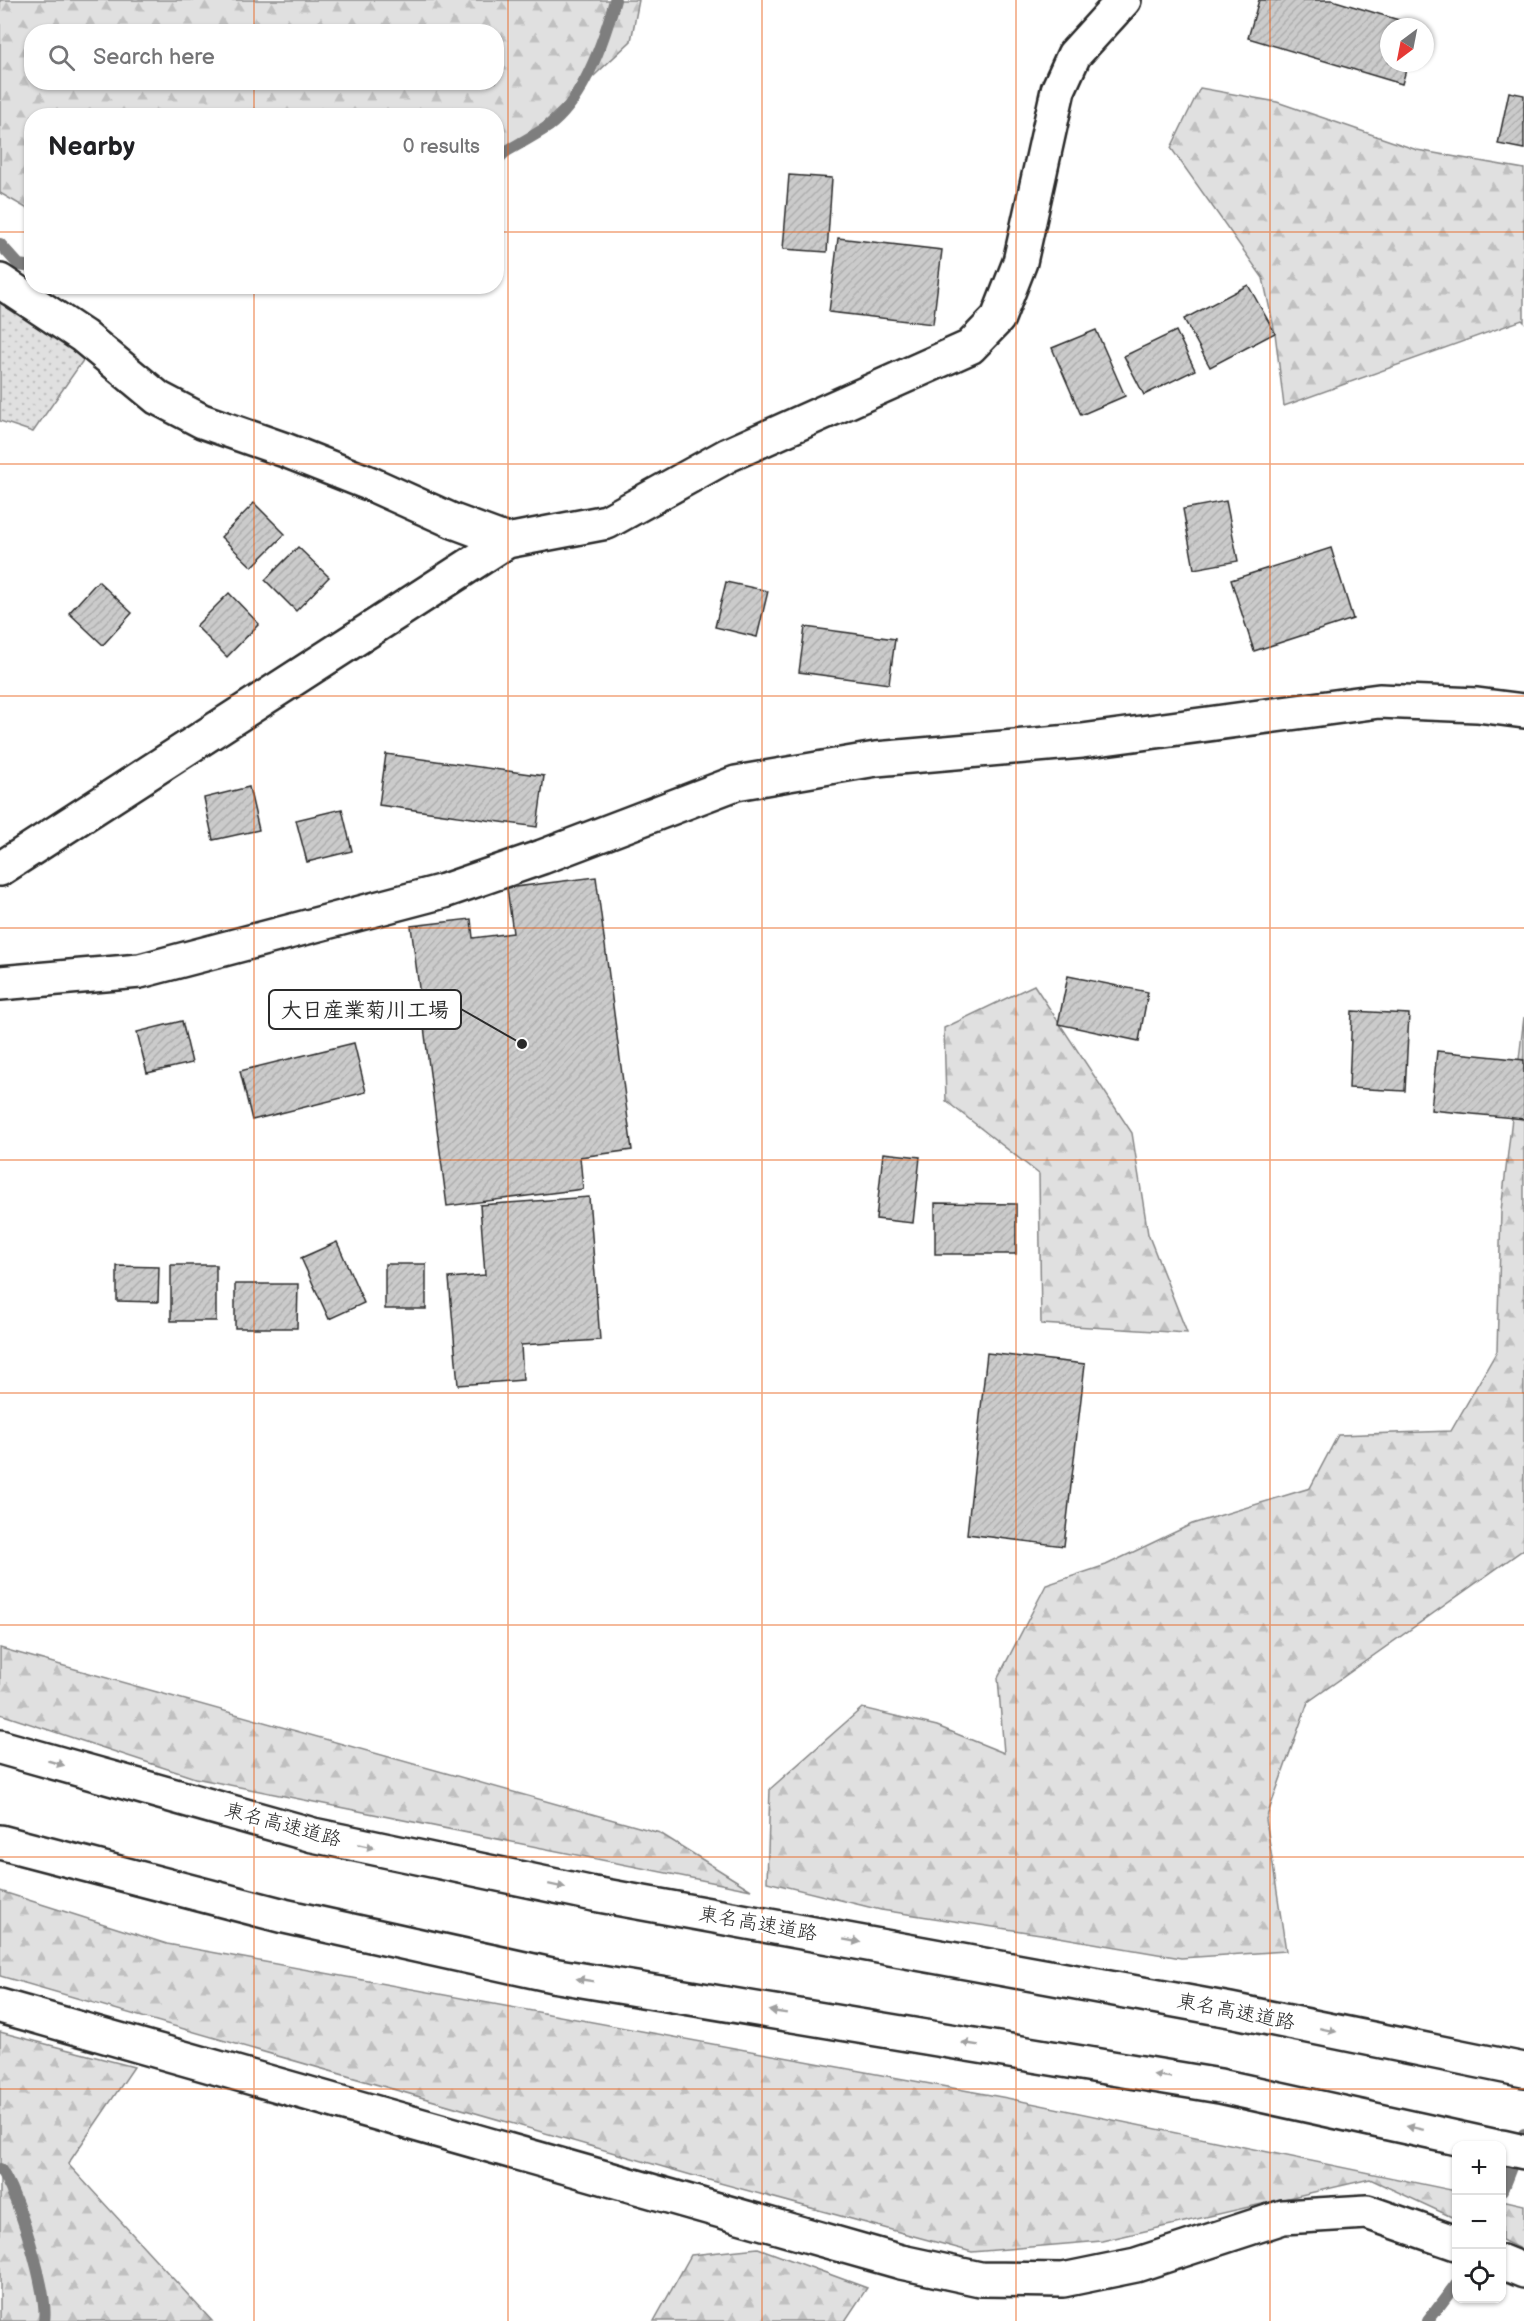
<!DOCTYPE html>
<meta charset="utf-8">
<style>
:root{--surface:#fff;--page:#f6f6f6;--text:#202124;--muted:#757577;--line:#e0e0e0}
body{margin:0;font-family:"Balsamiq Sans","Klee One",sans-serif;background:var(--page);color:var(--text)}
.controls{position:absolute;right:18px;bottom:18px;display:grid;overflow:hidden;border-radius:12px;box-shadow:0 2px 4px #0004}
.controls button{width:54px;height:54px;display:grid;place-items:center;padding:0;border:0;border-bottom:2px solid var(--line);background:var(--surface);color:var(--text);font:30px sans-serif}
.compass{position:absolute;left:1380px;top:18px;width:54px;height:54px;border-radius:50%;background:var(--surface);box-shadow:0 2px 4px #0004;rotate:212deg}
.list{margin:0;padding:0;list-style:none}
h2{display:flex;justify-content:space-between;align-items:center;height:78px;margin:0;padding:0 24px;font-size:26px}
h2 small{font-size:20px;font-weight:400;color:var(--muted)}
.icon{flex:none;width:33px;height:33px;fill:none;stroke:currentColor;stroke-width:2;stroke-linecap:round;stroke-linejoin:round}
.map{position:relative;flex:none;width:1524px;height:2321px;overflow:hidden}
.search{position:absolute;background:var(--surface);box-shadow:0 2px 4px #0004;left:24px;top:24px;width:480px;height:66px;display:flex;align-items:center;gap:15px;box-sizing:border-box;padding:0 21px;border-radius:24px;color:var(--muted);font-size:22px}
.panel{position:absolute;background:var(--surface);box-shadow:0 2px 4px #0004;left:24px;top:108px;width:480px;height:186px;border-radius:24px}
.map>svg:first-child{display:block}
.grass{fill:url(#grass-dots);stroke:#868686;stroke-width:1.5}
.forest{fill:url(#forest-firs);stroke:#868686;stroke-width:1.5;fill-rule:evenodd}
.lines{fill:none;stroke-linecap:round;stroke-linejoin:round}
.stream{stroke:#7e7e7e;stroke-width:12}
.building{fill:url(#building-hatch);stroke:#2b2b2b;stroke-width:1.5}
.minor-casing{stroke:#2b2b2b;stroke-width:38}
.tertiary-casing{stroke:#2b2b2b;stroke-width:38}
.motorway-casing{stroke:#2b2b2b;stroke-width:38}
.minor{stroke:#fff;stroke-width:33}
.tertiary{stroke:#fff;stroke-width:33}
.motorway{stroke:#fff;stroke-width:33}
.oneway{fill:#a0a0a0}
.grid{fill:none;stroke:#e8590c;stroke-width:1.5;stroke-opacity:0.55}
.labels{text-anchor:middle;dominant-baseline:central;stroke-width:5;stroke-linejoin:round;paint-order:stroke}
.street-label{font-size:20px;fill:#2b2b2b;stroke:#fff}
.leader{fill:none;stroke:#2b2b2b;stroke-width:2}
.callout-dot{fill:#2b2b2b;stroke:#fff;stroke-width:2}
.callout{fill:#fff;stroke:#2b2b2b;stroke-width:2}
.callout-label{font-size:21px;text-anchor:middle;font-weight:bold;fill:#2b2b2b}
</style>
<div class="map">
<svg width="1524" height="2321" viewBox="0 0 1524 2321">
<defs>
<pattern id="grass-dots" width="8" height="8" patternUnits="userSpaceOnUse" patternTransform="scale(1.5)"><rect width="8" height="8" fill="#e0e0e0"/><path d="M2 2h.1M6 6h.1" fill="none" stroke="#c0c0c0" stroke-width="1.8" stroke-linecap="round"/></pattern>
<pattern id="forest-firs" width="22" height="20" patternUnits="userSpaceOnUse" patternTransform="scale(1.5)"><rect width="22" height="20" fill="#e0e0e0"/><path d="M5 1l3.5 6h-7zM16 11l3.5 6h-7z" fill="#c0c0c0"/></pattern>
<pattern id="building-hatch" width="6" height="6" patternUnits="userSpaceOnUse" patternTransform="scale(1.5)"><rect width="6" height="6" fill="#cbcbcb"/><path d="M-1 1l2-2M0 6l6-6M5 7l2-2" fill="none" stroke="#aeaeae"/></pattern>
</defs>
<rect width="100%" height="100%" fill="#fff"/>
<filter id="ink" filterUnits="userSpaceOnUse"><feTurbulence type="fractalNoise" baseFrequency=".0167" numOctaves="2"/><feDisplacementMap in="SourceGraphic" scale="12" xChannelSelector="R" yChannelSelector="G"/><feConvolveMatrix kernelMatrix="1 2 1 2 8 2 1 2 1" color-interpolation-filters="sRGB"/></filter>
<g filter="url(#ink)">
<polygon class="grass" points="0,298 84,359 33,432 0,421"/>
<g class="forest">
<path d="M0 0H639L631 41 497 167 496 116H32L31 211 0 193ZM32 32H496V82H32Z"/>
<polygon points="1200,88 1277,102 1417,150 1524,169 1524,322 1522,320 1284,406 1275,333 1263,278 1171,148"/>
<polygon points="1034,985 1132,1133 1148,1234 1187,1333 1041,1324 1039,1174 946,1101 944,1028"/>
<polygon points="1524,1017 1524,1549 1308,1702 1266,1819 1286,1951 1181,1958 1047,1935 881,1910 767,1882 770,1789 862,1708 937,1726 1004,1753 998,1678 1046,1585 1106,1565 1192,1524 1310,1488 1338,1435 1451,1431 1497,1351 1501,1211"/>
<polygon points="0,1648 660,1833 751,1890 195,1778 0,1714"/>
<polygon points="0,1891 167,1944 1007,2098 1456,2191 1456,2219 1370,2179 1102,2241 972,2252 698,2177 0,1976"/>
<polygon points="0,2032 134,2067 68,2164 212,2321 0,2321"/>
<polygon points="1502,2200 1524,2205 1524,2251 1502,2240"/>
<polygon points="758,2248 867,2288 845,2321 654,2321 691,2255"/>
</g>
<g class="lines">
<g class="stream">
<path d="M496 157C514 147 532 137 549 126 584 100 604 40 615 0"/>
<polyline points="0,244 19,265 32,267"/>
<path d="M0 2169C17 2191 49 2294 44 2321"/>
<polyline points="1502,2190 1524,2134"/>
<polyline points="1428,2321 1456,2284"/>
</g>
</g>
<g class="building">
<polygon points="1259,0 1332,0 1419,26 1389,27 1389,63 1408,63 1402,84 1248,38"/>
<polygon points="1509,92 1524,95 1524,149 1498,144"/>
<polygon points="789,175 832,178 827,252 783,249"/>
<polygon points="838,238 942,250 933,324 829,312"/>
<polygon points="1248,285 1275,333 1210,367 1184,319"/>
<polygon points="1096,330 1125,396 1081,415 1052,348"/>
<polygon points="1176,331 1195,370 1144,395 1124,356"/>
<polygon points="1226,501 1238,561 1194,569 1183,509"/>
<polygon points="254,503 285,534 252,567 221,537"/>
<polygon points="298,547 329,577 296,611 265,580"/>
<polygon points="1331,548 1353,619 1254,651 1231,580"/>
<polygon points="98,581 132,613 103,645 69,613"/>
<polygon points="726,582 768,591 757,637 715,627"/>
<polygon points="229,593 259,624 227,657 196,626"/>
<polygon points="805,627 895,639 889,684 799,672"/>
<polygon points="386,754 544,776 537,827 379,805"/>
<polygon points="249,787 259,830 213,840 204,798"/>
<polygon points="342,809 352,851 307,862 296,820"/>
<polygon points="596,877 632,1150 580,1157 583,1189 447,1206 411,926 471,919 473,938 513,933 507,888"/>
<polygon points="1068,976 1148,992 1139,1041 1058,1024"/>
<polygon points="1352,1011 1409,1014 1405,1091 1349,1088"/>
<polygon points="182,1021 192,1063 147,1073 137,1032"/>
<polygon points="354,1043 366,1092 252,1120 240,1071"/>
<polygon points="1437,1051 1524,1060 1524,1119 1431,1110"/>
<polygon points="883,1153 920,1157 913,1223 876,1219"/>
<polygon points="589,1197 600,1340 521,1345 523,1380 458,1385 449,1278 485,1275 480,1205"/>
<polygon points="935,1203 1016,1204 1016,1254 935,1254"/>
<polygon points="337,1242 364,1303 329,1319 301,1258"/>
<rect x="385" y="1264" width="41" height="45"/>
<rect x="171" y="1265" width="45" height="56"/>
<polygon points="117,1266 159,1267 158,1302 117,1301"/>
<polygon points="235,1284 298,1284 297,1328 235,1328"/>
<polygon points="987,1353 1085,1364 1064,1546 967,1534"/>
</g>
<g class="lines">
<g class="minor-casing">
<g id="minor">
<polyline points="0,281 83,336 158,398 202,421 285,450 371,484 453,521 507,541"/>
<polyline points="0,983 140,971 444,891 542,857 736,783 876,759 1082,741 1379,701 1477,705 1524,711"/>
</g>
</g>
<g class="tertiary-casing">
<g id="tertiary">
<polyline points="0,869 507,541 607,522 728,455 970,347 998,318 1020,262 1058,90 1074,55 1124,0"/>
<polyline points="0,2006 901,2262 980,2279 1063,2280 1136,2265 1283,2217 1367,2212 1456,2243"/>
<polyline points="1502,2262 1524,2271"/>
</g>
</g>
<g class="motorway-casing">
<g id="motorway">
<polyline points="0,1747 313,1835 594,1894 1230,2010 1524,2070"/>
<polyline points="0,1842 284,1916 552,1975 1220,2086 1493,2146"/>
<polyline points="1502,2147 1524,2152"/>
</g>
</g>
<use href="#minor" class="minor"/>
<use href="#tertiary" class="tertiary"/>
<use href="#motorway" class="motorway"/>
</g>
<defs><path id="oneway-solid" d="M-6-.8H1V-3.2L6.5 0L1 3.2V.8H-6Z" transform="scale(1.5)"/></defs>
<g class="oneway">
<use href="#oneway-solid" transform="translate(56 1763) rotate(16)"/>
<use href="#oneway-solid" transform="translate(366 1846) rotate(12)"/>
<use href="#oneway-solid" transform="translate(557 1886) rotate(12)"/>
<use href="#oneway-solid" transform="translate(852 1941) rotate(10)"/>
<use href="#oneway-solid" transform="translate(585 1980) rotate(-171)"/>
<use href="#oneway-solid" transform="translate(778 2012) rotate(-171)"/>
<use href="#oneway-solid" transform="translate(1328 2030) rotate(12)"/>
<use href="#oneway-solid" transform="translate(970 2044) rotate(-171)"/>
<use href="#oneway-solid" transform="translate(1162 2076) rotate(-171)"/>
<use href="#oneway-solid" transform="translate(1415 2128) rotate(-168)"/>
</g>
</g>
<path class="grid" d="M254 0V32M508 0V2321M762 0V2321M1016 0V2321M1270 0V2321M254 82V116M0 232H32M496 232H1524M254 286V2321M0 464H1524M0 696H1524M0 928H1524M0 1160H1524M0 1393H1524M0 1625H1524M0 1857H1524M0 2089H1524"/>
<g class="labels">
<g class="street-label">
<text transform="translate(283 1825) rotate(15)">東名高速道路</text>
<text transform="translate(758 1924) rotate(10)">東名高速道路</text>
<text transform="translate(1236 2012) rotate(11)">東名高速道路</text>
</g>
</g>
<path class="leader" d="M522 1044L461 1009"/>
<circle class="callout-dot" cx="522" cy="1044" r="6"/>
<rect class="callout" x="269" y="990" width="192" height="39" rx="6"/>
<g class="callout-label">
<text x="365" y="1017">大日産業菊川工場</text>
</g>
</svg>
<div class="controls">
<button>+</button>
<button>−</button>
<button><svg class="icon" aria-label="locate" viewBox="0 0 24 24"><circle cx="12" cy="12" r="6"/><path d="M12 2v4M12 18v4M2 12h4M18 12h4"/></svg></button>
</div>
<svg class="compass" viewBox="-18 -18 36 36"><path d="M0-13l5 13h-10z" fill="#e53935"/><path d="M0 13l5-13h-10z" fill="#757577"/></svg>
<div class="search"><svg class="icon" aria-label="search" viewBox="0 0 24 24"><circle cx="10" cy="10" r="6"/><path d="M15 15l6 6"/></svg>Search here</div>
<section class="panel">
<h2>Nearby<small>0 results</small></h2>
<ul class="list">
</ul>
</section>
</div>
